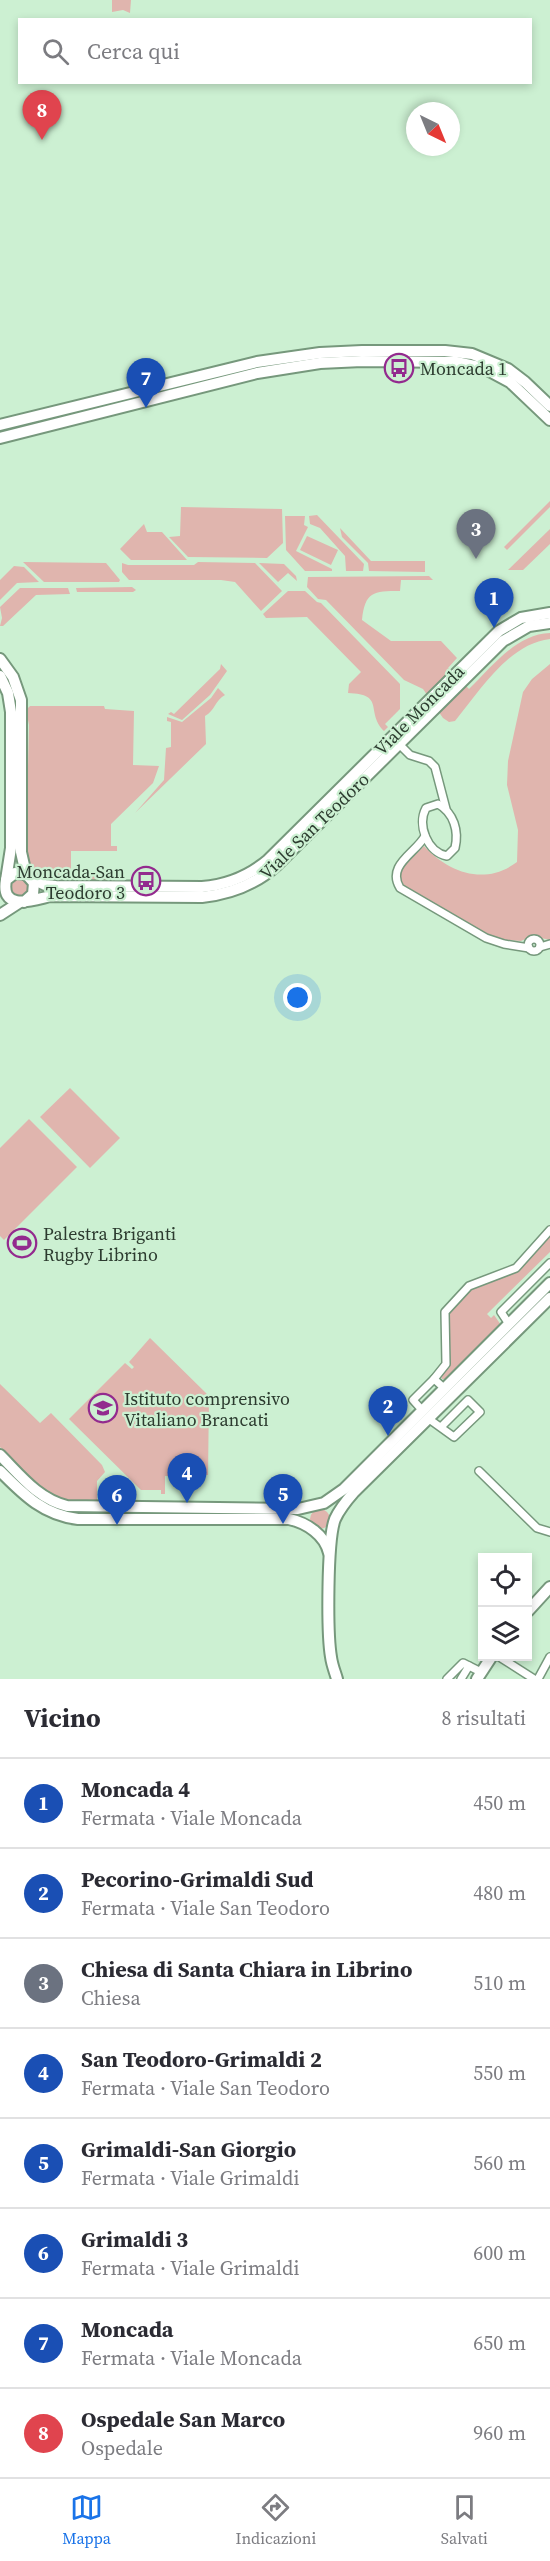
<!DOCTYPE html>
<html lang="it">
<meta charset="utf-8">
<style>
:root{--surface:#fff;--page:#f2f2f3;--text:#2b2b33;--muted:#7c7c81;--line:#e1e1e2;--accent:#1a73e8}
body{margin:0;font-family:"Source Serif 4",serif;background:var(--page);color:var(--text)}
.controls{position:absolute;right:18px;bottom:18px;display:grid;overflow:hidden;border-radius:0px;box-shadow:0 3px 9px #0003}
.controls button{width:54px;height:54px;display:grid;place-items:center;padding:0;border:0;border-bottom:2px solid var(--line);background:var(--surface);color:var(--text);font:30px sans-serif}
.compass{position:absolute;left:406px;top:102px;width:54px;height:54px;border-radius:50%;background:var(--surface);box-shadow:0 3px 9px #0003;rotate:137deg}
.you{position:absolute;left:298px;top:998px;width:21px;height:21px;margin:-15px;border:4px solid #fff;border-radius:50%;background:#1a73e8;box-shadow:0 0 0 9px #1a73e833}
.badge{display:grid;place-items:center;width:39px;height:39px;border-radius:50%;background:var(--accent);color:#fff;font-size:20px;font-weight:700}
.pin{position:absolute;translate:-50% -50px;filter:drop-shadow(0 2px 3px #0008)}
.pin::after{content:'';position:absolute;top:32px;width:21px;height:18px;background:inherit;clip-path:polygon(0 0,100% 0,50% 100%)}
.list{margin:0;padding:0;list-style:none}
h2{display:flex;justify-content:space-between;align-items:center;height:78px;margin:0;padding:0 24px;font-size:26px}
h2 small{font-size:20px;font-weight:400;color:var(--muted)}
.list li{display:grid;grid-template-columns:39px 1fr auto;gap:18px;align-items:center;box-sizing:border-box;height:90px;padding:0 24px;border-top:2px solid var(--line)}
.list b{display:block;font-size:22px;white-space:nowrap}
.list p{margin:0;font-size:20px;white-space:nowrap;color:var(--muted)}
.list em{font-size:20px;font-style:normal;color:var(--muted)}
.icon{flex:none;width:33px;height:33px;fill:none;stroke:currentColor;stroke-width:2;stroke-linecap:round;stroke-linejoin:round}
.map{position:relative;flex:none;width:550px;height:1679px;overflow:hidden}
.search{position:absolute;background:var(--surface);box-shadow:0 3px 9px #0003;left:18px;right:18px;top:18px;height:66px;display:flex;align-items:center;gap:15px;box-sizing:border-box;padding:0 21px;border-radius:0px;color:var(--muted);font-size:22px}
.sheet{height:798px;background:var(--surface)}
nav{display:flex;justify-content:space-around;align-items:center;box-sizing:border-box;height:84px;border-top:2px solid var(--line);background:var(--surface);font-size:16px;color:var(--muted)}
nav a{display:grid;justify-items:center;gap:3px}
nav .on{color:var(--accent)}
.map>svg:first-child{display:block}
.green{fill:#e0b5ae}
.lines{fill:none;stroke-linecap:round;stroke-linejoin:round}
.street-casing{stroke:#76987c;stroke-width:10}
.secondary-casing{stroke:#76987c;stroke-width:14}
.street{stroke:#fff;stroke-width:7}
.secondary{stroke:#fff;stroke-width:10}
.labels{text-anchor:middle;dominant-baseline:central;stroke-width:4.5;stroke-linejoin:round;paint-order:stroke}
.poi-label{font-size:18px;fill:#2c3b2f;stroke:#ccf0d2;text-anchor:start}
.street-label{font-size:18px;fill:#2c3b2f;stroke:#ccf0d2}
</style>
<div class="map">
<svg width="550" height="1679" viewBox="0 0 550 1679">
<rect width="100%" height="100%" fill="#ccf0d2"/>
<g class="green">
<polygon points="112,0 131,0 130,13 123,10 112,12"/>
<polygon points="550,501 550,507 507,550 504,547"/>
<polygon points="181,507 282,509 283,543 267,558 188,557 169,537 180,536"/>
<polygon points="317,515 364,564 363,571 346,571 345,556 320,528 310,524 309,516"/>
<polygon points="285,516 305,516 304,525 308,527 296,551 332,569 332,571 305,571 286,550"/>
<polygon points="144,524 147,532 162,532 187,560 131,560 120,549"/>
<polygon points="340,528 371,561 425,561 425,572 369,571 368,563 342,537"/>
<polygon points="550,529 550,544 523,570 508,570"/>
<polygon points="307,536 338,550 331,565 300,550"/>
<polygon points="23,562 106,563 120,580 119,582 44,582"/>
<polygon points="198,562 255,563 282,591 261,611 235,582 221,580 129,580 122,572 122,563 128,565 194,565"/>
<polygon points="259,563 284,564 296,576 297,581 288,573 278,582"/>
<polygon points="14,566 24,567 39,582 17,583 0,600 0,580"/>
<path d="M429 576 433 580H401L400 591C373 591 365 592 362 620L391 641H441L457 658 448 668 469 689C492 667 516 634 550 633V639C508 644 480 691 455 721L449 722 443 718 423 689 404 680 326 600 318 599 307 587 308 577Z"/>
<polygon points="132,587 136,590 133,592 77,592 76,588"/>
<polygon points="20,588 68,588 70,594 36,595 3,626 0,626 2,618 0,607"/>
<path d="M288 591H305L317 602 321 603 400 684V709L385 724 388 727 384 731C365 712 386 694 348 693L349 684 361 672 307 617 266 618 263 614Z"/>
<polygon points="221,664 227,671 210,695 182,720 168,714 171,712 174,714 220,669"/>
<path d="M550 664V940L532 936 521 941 494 939 402 886 399 881 400 870 424 846C449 873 485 886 517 862L518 830 507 785 508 761 523 692 532 679Z"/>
<path d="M218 688 225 695C216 699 214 712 205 716L206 744 135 813 164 780 166 748 171 747V722L167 721V717L182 722 211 698Z"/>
<path d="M30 706H104L105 709 134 711 133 765 159 766 153 783 111 824V846H117V851H71V873L68 882C40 881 32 879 26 850L29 725 26 710Z"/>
<polygon points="113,872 116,872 116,879 113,882 87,879 74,881 77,876 112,876"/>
<circle cx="20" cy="888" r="9"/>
<polygon points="70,1088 120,1138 90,1168 40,1117"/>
<polygon points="29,1119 77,1167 4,1240 0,1236 0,1148"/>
<polygon points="550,1235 550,1252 487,1314 491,1318 494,1315 501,1325 446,1379 442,1379 441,1376 450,1367 449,1313 471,1290 507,1276 519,1268"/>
<polygon points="150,1338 209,1396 208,1475 206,1475 205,1471 169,1471 169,1476 165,1476 165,1494 161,1494 161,1490 141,1490 69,1419 125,1363 132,1369 134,1367 129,1362"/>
<polygon points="0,1384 40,1423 51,1413 102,1465 105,1472 97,1481 97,1503 64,1501 48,1494 0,1447"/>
<polygon points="0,1460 55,1506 286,1512 287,1515 78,1515 45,1506 0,1466"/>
<polygon points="111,1477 135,1501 135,1504 101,1503 101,1485 107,1478"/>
<circle cx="320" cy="1519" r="10"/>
</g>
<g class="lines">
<g class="street-casing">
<g id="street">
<polyline points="399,744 410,755 429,761 435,767 446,809"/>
<path d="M438 804C454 813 459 831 455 848L447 856C427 852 417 825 426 808Z"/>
<path d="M425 836C416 853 386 865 400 888L486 938 504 944 529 948"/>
<circle cx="534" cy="945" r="6"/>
<polyline points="540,947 550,944"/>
<polyline points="509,1324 501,1312 550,1263"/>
<polyline points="444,1388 434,1379 446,1364 445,1312 469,1286 516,1268 550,1230"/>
<polyline points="422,1410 413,1400 434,1379"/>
<polyline points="429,1419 454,1437 480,1412 468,1400 441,1427"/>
<polyline points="479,1471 537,1528 550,1532"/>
<polyline points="498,1656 534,1679"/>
<polyline points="447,1679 463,1663 481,1672"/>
<polyline points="461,1679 469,1666"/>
<polyline points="538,1679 550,1657"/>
</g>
</g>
<g class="secondary-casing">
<g id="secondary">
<polyline points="0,425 257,362 320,353 362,351 445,351 472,354 508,369 525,382 550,406"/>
<polyline points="0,438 257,373 320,363 362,361 456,362 484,368 510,382 550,420"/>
<polyline points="0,659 13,677 21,700 21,852 26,874"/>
<polyline points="0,676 8,693 11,712 11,848 6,880"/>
<path d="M32 879 45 885 56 886 202 887C227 885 249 876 268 860L499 631 521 618 550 613"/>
<path d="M24 902 33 894 34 883 26 874 15 873 6 880C0 913 36 899 51 896L202 897C231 894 255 885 277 865L503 641 529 626 550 623"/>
<polyline points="0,915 20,902"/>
<path d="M0 1455C20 1475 38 1499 67 1506L298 1509 324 1503 344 1489 550 1283"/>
<path d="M0 1471C23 1494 43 1515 78 1519H289C307 1523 325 1535 329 1553"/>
<polyline points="528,1611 550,1587"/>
<path d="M337 1679C335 1672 332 1665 331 1657 327 1633 327 1539 335 1519 340 1508 347 1500 354 1492L550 1298"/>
<polyline points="477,1679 492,1656"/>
</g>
</g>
<use href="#street" class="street"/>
<use href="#secondary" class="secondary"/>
</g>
<defs>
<g id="bus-ring" transform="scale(1.5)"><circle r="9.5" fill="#ccf0d2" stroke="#932a8e" stroke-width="1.5"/><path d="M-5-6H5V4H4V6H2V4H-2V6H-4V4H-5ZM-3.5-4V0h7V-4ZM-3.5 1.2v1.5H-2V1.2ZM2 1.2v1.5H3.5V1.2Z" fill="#932a8e"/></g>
<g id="stadium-ring" transform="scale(1.5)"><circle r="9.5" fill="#ccf0d2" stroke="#932a8e" stroke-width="1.5"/><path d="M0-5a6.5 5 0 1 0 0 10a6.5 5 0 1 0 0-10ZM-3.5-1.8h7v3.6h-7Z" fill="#932a8e"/></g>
<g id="school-ring" transform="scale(1.5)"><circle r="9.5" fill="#ccf0d2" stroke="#932a8e" stroke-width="1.5"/><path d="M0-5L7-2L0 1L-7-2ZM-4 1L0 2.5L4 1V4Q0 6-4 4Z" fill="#932a8e"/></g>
</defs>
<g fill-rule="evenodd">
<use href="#bus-ring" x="399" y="368"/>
<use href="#bus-ring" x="146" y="881"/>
<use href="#stadium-ring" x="22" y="1243"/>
<use href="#school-ring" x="103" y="1408"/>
</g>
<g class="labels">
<g class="poi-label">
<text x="420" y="368">Moncada 1</text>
<text x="125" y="871" text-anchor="end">Moncada-San<tspan x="125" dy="21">Teodoro 3</tspan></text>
<text x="43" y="1233">Palestra Briganti<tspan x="43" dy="21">Rugby Librino</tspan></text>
<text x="124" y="1398">Istituto comprensivo<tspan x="124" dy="21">Vitaliano Brancati</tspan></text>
</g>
<g class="street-label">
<text transform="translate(419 710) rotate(-45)">Viale Moncada</text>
<text transform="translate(314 826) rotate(-44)">Viale San Teodoro</text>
</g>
</g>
</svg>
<div class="controls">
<button><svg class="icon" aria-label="locate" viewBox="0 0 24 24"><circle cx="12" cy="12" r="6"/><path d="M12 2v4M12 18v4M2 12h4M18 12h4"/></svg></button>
<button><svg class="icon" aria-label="layers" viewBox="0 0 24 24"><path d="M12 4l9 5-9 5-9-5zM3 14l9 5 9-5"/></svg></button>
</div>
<svg class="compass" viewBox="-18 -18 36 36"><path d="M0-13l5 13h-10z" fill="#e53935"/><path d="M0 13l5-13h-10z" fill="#7c7c81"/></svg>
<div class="you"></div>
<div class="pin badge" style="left:494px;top:628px;background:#1a4fb4">1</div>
<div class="pin badge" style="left:388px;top:1436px;background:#1a4fb4">2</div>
<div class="pin badge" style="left:476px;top:559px;background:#6b7280">3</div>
<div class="pin badge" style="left:187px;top:1503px;background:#1a4fb4">4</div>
<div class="pin badge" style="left:283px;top:1524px;background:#1a4fb4">5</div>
<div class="pin badge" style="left:117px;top:1525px;background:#1a4fb4">6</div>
<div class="pin badge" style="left:146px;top:408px;background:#1a4fb4">7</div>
<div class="pin badge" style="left:42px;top:140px;background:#e0444e">8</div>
<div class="search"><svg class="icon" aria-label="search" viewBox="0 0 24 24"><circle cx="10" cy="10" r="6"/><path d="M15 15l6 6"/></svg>Cerca qui</div>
</div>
<section class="sheet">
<h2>Vicino<small>8 risultati</small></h2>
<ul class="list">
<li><span class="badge" style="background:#1a4fb4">1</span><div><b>Moncada 4</b><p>Fermata · Viale Moncada</p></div><em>450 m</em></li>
<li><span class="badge" style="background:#1a4fb4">2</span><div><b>Pecorino-Grimaldi Sud</b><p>Fermata · Viale San Teodoro</p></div><em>480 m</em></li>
<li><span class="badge" style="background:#6b7280">3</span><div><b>Chiesa di Santa Chiara in Librino</b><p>Chiesa</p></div><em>510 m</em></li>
<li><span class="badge" style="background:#1a4fb4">4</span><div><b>San Teodoro-Grimaldi 2</b><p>Fermata · Viale San Teodoro</p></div><em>550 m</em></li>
<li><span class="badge" style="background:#1a4fb4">5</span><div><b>Grimaldi-San Giorgio</b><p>Fermata · Viale Grimaldi</p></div><em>560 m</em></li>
<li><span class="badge" style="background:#1a4fb4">6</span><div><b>Grimaldi 3</b><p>Fermata · Viale Grimaldi</p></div><em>600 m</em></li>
<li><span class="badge" style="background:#1a4fb4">7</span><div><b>Moncada</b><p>Fermata · Viale Moncada</p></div><em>650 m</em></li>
<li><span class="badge" style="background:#e0444e">8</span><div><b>Ospedale San Marco</b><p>Ospedale</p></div><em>960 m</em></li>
</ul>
</section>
<nav>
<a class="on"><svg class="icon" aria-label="map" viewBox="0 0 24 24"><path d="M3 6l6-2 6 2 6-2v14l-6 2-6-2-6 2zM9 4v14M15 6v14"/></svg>Mappa</a>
<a><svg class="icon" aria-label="directions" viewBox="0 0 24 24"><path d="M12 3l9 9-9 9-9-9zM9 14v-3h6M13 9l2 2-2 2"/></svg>Indicazioni</a>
<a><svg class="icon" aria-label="saved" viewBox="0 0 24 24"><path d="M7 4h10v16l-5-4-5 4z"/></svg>Salvati</a>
</nav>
